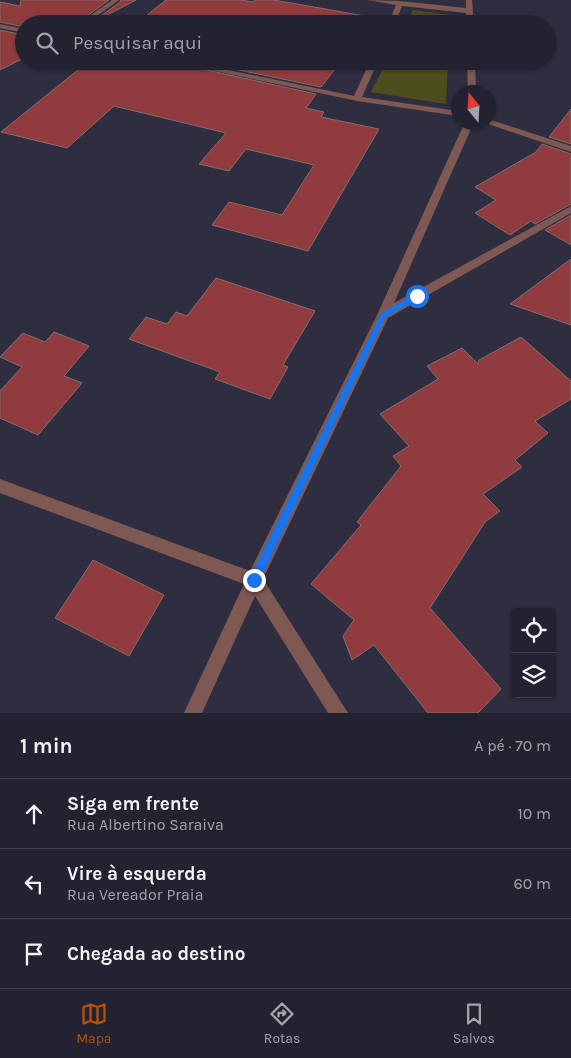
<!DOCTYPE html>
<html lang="pt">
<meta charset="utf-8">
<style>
:root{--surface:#232230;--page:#2f2f3c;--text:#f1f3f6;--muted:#a3a4ab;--line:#403f4c;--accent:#b45309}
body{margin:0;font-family:Karla,sans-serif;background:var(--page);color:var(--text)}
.controls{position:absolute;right:15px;bottom:15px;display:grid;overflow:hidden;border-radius:5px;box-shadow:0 1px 4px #0004}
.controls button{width:45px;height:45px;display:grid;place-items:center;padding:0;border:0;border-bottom:1px solid var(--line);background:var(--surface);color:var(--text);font:25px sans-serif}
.compass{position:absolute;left:451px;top:85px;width:45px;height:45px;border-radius:50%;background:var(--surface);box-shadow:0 1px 4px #0004;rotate:342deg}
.stop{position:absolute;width:15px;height:15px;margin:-11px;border:4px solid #1a73e8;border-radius:50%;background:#fff}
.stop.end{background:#1a73e8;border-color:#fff;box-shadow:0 1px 5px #0008}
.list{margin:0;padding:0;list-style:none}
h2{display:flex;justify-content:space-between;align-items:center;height:65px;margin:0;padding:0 20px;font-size:21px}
h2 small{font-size:16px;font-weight:400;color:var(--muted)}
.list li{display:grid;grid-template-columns:32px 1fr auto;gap:15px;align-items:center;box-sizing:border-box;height:70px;padding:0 20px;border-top:1px solid var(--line)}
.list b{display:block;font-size:19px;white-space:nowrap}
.list p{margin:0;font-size:16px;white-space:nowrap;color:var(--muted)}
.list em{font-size:16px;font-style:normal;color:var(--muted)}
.icon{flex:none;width:28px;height:28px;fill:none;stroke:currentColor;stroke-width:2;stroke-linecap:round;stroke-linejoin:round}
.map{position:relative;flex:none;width:571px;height:713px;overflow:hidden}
.search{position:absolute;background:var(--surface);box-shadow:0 1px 4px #0004;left:15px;right:15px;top:15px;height:55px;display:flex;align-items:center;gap:12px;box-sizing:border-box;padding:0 18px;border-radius:28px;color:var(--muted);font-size:19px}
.sheet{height:275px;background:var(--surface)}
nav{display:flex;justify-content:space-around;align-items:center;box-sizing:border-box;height:70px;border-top:1px solid var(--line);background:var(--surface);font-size:14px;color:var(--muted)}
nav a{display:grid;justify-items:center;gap:2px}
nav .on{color:var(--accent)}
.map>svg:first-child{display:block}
.green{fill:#4c4e1d}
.building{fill:#903c3e;stroke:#856c6b}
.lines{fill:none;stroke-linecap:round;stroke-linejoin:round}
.lane{fill:#7e5852;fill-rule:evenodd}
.street{fill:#7e5852;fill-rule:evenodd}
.route{fill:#1a73e8}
</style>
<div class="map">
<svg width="571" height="713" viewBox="0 0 571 713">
<rect width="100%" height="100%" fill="#2f2e40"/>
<g class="green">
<polygon points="413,10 451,15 450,24 406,24"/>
<polygon points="387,61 448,61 446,104 371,92"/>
</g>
<g class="building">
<polygon points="21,0 109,0 76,24 24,24 24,27 0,22 0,2 20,6"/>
<polygon points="121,0 136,0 90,24 120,2"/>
<polygon points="166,0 241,0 253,2 255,0 274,0 365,16 359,24 136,24"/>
<polygon points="0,30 24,35 24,58 0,70"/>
<polygon points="89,61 166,61 316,94 306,108 324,112 321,117 379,129 308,251 212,225 229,202 282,215 314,165 246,149 229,171 199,164 226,133 114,106 67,148 1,132"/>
<polygon points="195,61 341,61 321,87"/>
<polygon points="571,109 571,144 549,137"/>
<polygon points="542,144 571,154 571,204 535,224 531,221 510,235 475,213 496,200 475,187 536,152"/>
<polygon points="571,215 571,245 545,230"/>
<polygon points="571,259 571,325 510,304"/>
<polygon points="216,278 315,311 283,365 288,367 270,399 215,379 220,372 129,339 146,317 167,324 176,312 187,316"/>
<polygon points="54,332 89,346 64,376 82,383 38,435 0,418 0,391 22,367 0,357 23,333 45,342"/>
<polygon points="521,337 571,381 571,399 535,421 548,433 515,460 522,467 483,494 500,511 485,522 430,608 501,689 478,713 428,713 374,645 352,660 343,636 354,620 311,584 361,525 357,522 401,466 393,456 409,446 380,414 438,379 427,366 462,348 478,364 479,360"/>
<polygon points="93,560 164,595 129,656 55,618"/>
</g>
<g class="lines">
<polygon class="lane" points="112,0 119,0 86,24 78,24"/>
<g class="street">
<polygon points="367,0 400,1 466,8 466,0 472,0 474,24 466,24 466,13 402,6 395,24 388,24 396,5"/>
<polygon points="0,24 24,29 24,33 0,28"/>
<polygon points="168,61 185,61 354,96 370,61 378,61 362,97 458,111 458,116 357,101"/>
<polygon points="467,61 475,61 476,92 468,92"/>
<polygon points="488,119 571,146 571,152 485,123 488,122"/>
<polygon points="465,122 474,122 394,303 571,206 571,213 388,318 263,579 348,713 328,713 255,596 202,713 184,713 244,584 0,493 0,479 250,571 377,315"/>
</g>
</g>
<polygon class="route" points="417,293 420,294 420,298 386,317 258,584 254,586 250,584 249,580 250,577 381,313"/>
</svg>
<div class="controls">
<button><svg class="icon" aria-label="locate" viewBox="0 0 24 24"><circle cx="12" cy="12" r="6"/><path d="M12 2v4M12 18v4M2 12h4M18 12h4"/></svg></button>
<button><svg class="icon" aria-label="layers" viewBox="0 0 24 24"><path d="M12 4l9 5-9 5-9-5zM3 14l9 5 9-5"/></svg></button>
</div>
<svg class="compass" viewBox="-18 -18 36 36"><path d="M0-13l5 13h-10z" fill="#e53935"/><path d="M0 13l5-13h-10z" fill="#a3a4ab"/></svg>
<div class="stop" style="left:417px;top:296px"></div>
<div class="stop end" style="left:254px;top:580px"></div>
<div class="search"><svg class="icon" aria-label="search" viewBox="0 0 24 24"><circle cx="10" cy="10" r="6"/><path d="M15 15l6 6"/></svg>Pesquisar aqui</div>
</div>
<section class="sheet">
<h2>1 min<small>A pé · 70 m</small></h2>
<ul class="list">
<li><svg class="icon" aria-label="ahead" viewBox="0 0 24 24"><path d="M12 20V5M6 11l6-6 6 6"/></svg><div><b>Siga em frente</b><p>Rua Albertino Saraiva</p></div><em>10 m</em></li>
<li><svg class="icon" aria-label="left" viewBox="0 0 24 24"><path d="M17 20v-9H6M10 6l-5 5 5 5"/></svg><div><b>Vire à esquerda</b><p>Rua Vereador Praia</p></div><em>60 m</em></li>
<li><svg class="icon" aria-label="arrive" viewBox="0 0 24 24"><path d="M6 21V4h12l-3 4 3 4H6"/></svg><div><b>Chegada ao destino</b></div></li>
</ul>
</section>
<nav>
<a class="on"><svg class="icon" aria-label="map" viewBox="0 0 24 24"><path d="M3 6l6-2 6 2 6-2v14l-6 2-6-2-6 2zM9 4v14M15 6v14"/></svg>Mapa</a>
<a><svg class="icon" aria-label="directions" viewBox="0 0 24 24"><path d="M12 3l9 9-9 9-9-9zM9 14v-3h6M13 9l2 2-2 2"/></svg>Rotas</a>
<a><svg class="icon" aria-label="saved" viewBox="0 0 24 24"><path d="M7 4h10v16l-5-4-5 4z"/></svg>Salvos</a>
</nav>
